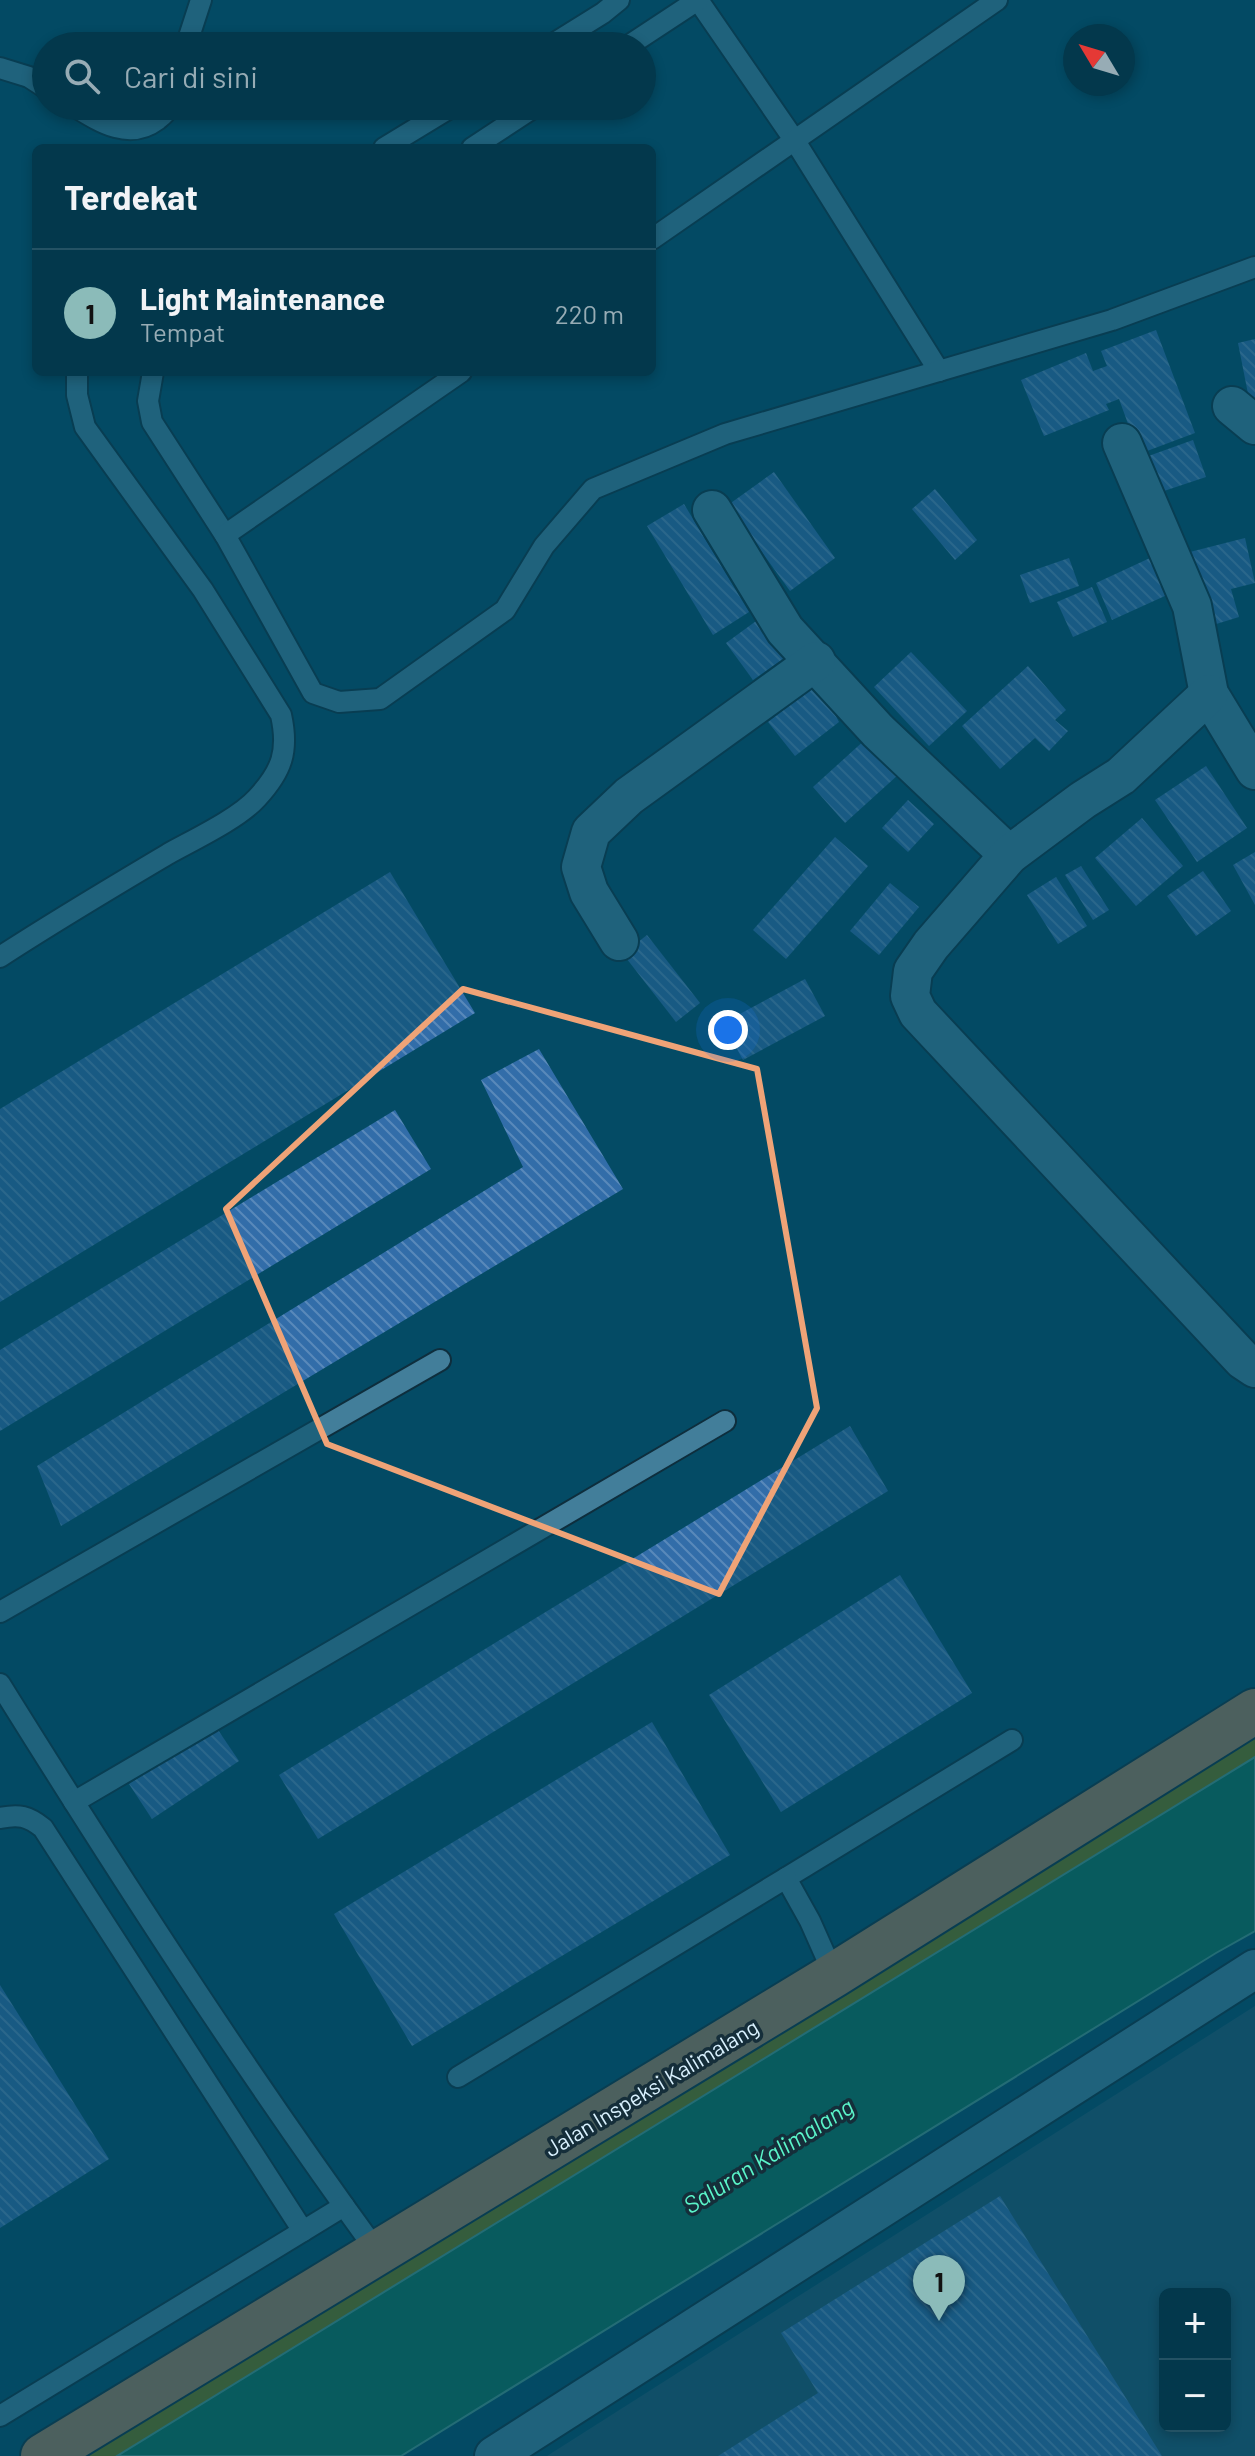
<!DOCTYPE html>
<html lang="id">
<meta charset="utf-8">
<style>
:root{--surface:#03384c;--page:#0d3f53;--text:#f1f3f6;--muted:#97acb5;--line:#245264;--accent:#8bbbb9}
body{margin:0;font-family:Barlow,sans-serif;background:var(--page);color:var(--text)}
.controls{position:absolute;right:24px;bottom:24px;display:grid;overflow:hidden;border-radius:12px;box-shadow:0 4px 12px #0003}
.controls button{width:72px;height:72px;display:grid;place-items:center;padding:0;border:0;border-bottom:2px solid var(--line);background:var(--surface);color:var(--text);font:40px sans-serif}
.compass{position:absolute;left:1063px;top:24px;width:72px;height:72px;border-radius:50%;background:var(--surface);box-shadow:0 4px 12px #0003;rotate:308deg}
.you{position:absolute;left:728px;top:1030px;width:28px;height:28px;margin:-20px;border:6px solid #fff;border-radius:50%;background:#1a73e8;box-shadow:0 0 0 12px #1a73e833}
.badge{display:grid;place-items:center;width:52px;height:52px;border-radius:50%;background:var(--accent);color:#111;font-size:26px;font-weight:700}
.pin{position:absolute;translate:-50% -66px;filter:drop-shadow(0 2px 4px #0008)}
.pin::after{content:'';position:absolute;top:42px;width:28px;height:24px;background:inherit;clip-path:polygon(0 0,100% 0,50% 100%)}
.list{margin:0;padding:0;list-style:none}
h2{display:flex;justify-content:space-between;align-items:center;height:104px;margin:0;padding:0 32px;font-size:34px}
h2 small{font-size:26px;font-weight:400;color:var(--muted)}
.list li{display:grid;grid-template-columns:52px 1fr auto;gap:24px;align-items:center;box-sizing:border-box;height:128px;padding:0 32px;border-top:2px solid var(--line)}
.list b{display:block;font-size:30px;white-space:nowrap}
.list p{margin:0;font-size:26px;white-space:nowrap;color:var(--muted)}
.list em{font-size:26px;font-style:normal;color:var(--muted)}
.icon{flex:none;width:44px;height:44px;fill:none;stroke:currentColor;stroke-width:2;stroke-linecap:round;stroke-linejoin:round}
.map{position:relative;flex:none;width:1255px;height:2456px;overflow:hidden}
.search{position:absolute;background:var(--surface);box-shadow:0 4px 12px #0003;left:32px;top:32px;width:624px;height:88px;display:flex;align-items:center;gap:20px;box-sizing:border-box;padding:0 28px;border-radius:44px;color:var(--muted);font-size:30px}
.panel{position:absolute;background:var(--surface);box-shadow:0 4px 12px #0003;left:32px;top:144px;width:624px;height:232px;border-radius:12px}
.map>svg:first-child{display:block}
.built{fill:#20566e;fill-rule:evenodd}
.grass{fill:#72740f}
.water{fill:#0e6f58;stroke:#4b968a;stroke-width:2}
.building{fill:url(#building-back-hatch)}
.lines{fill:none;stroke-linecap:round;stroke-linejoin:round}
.service-casing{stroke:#0e2e3d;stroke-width:24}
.minor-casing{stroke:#0e2e3d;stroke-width:42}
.primary-casing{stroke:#0e2e3d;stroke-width:48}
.service{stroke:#427e9a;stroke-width:20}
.minor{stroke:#427e9a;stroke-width:38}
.primary{stroke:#a47a57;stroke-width:44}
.marked{fill:none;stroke:#efa377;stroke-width:6;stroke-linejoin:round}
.labels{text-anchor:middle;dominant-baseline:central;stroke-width:7;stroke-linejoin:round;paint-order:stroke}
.street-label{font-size:22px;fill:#d9f1fe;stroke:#152e3a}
.water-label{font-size:24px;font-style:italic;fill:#5af4c9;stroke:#152e3a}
</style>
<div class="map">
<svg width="1255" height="2456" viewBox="0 0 1255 2456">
<defs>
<pattern id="building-back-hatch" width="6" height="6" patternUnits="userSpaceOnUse" patternTransform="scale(2)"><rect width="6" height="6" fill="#326da9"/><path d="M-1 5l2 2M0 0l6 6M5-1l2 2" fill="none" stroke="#5989ba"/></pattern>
</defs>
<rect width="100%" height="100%" fill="#044b65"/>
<path class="built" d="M1255 2006V2456H547ZM1165 2294H1225V2426H1165Z"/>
<polygon class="grass" points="1255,1710 1255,1757 1124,1837 117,2456 43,2456"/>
<polygon class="water" points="1255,1757 1255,1931 1216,1953 401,2456 117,2456"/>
<g class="building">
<polygon points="1156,330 1195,433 1139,454 1119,399 1106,404 1109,410 1044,436 1021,380 1086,353 1093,371 1107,366 1101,351"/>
<polygon points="1255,339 1255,413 1252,414 1238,343"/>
<polygon points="1193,440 1206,477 1155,494 1143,458"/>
<polygon points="774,472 835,558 790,591 728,505"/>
<polygon points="935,489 977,540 955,560 912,509"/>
<polygon points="684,504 749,612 713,635 647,526"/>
<polygon points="1245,538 1255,583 1231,589 1239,617 1213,625 1182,554"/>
<polygon points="1069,558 1079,586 1030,603 1020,575"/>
<polygon points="1150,558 1167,595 1112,620 1096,583"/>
<polygon points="1092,587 1107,622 1073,637 1057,602"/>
<polygon points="767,613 794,651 753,680 726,643"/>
<polygon points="911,652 967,711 929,746 874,687"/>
<polygon points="1028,666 1066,710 1055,720 1068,731 1049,751 1035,738 1000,769 962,726"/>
<polygon points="812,687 823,692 839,722 795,756 768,722"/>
<polygon points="867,738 899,774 845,823 813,787"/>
<polygon points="1206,766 1247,828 1197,862 1155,800"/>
<polygon points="908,800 934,824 908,852 882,828"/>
<polygon points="1142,818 1183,866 1136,906 1095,858"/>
<polygon points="835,837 868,866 786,959 753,930"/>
<polygon points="1255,852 1255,905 1233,865"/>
<polygon points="1081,866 1109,910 1093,920 1065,875"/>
<polygon points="1203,871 1231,911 1196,936 1167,896"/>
<polygon points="390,872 475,1013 0,1302 0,1109"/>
<polygon points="1056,877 1087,926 1058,944 1027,895"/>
<polygon points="890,883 919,907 879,955 850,931"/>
<polygon points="647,935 700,1003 676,1022 623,954"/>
<polygon points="805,979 825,1016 743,1060 723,1023"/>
<polygon points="539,1049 623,1189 61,1526 37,1466 523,1167 481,1080"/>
<polygon points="395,1110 431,1169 0,1431 0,1350"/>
<polygon points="850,1426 888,1491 318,1839 279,1775"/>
<polygon points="900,1575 972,1693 781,1812 709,1695"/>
<polygon points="652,1722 730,1855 412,2046 334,1914"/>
<polygon points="216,1727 239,1761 152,1819 129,1784"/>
<polygon points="0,1985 109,2159 0,2228"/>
<polygon points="1000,2196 1162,2456 718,2456 818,2393 781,2333"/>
</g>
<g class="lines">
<g class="service-casing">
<g id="service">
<polyline points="698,0 795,141 939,371"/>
<polyline points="186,46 201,0"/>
<polyline points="550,46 603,13 619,0"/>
<polyline points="628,46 698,0"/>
<polyline points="0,68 29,77 46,88"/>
<path d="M74 106C100 122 129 141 157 120 163 115 166 113 169 106"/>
<polyline points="384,148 453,106"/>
<polyline points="472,148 536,106"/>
<polyline points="652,239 997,0"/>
<polyline points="153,372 148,401 152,422 225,535 313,693 339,702 380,699 505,610 544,546 593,489 725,434 1112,320 1255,267"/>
<polyline points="225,535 461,372"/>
<path d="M0 957C55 921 111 888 168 854 193 840 238 819 257 798 282 771 289 751 281 715L203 590 85 427 77 395V372"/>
<polyline points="0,1612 440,1360"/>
<path d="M0 1684C120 1877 244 2069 378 2253"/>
<polyline points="74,1802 725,1421"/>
<path d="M0 1818C19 1814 28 1816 43 1828L303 2231"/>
<polyline points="834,1975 810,1921 786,1878 1012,1740"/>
<polyline points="458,2077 786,1878"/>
<polyline points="0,2416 344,2206"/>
</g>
</g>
<g class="minor-casing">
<g id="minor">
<polyline points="1232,406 1255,425"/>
<polyline points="1122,443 1192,606 1209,694 1255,770"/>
<polyline points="712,510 785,630 878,731 1009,855"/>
<polyline points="1209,694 1121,776 1083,800 1009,855 931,945 913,971 910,996 918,1013 1243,1360 1255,1368"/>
<polyline points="619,941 589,892 581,867 591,832 629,796 816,661"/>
<polyline points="494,2456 1255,1969"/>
</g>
</g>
<g class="primary-casing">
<polyline id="primary" points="43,2456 834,1975 1255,1711"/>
</g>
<use href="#service" class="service"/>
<use href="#minor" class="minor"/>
<use href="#primary" class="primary"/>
</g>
<path d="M0 0H1255V2456H0ZM463 989 757 1069 817 1408 719 1594 327 1444 226 1209Z" fill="#044b65" fill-opacity=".55" fill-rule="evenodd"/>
<path class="marked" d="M463 989 757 1069 817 1408 719 1594 327 1444 226 1209Z"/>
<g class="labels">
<g class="street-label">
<text transform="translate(651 2087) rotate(-31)">Jalan Inspeksi Kalimalang</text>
</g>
<g class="water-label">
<text transform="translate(768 2155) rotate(-32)">Saluran Kalimalang</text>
</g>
</g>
</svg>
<div class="controls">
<button>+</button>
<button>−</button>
</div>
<svg class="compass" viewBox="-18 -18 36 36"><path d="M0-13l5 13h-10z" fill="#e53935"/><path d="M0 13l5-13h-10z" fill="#97acb5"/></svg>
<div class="you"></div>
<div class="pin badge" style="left:939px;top:2321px">1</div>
<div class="search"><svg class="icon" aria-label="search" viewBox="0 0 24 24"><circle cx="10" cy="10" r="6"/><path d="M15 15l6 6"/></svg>Cari di sini</div>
<section class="panel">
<h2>Terdekat<small></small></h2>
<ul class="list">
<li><span class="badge">1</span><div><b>Light Maintenance</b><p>Tempat</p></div><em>220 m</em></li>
</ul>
</section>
</div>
